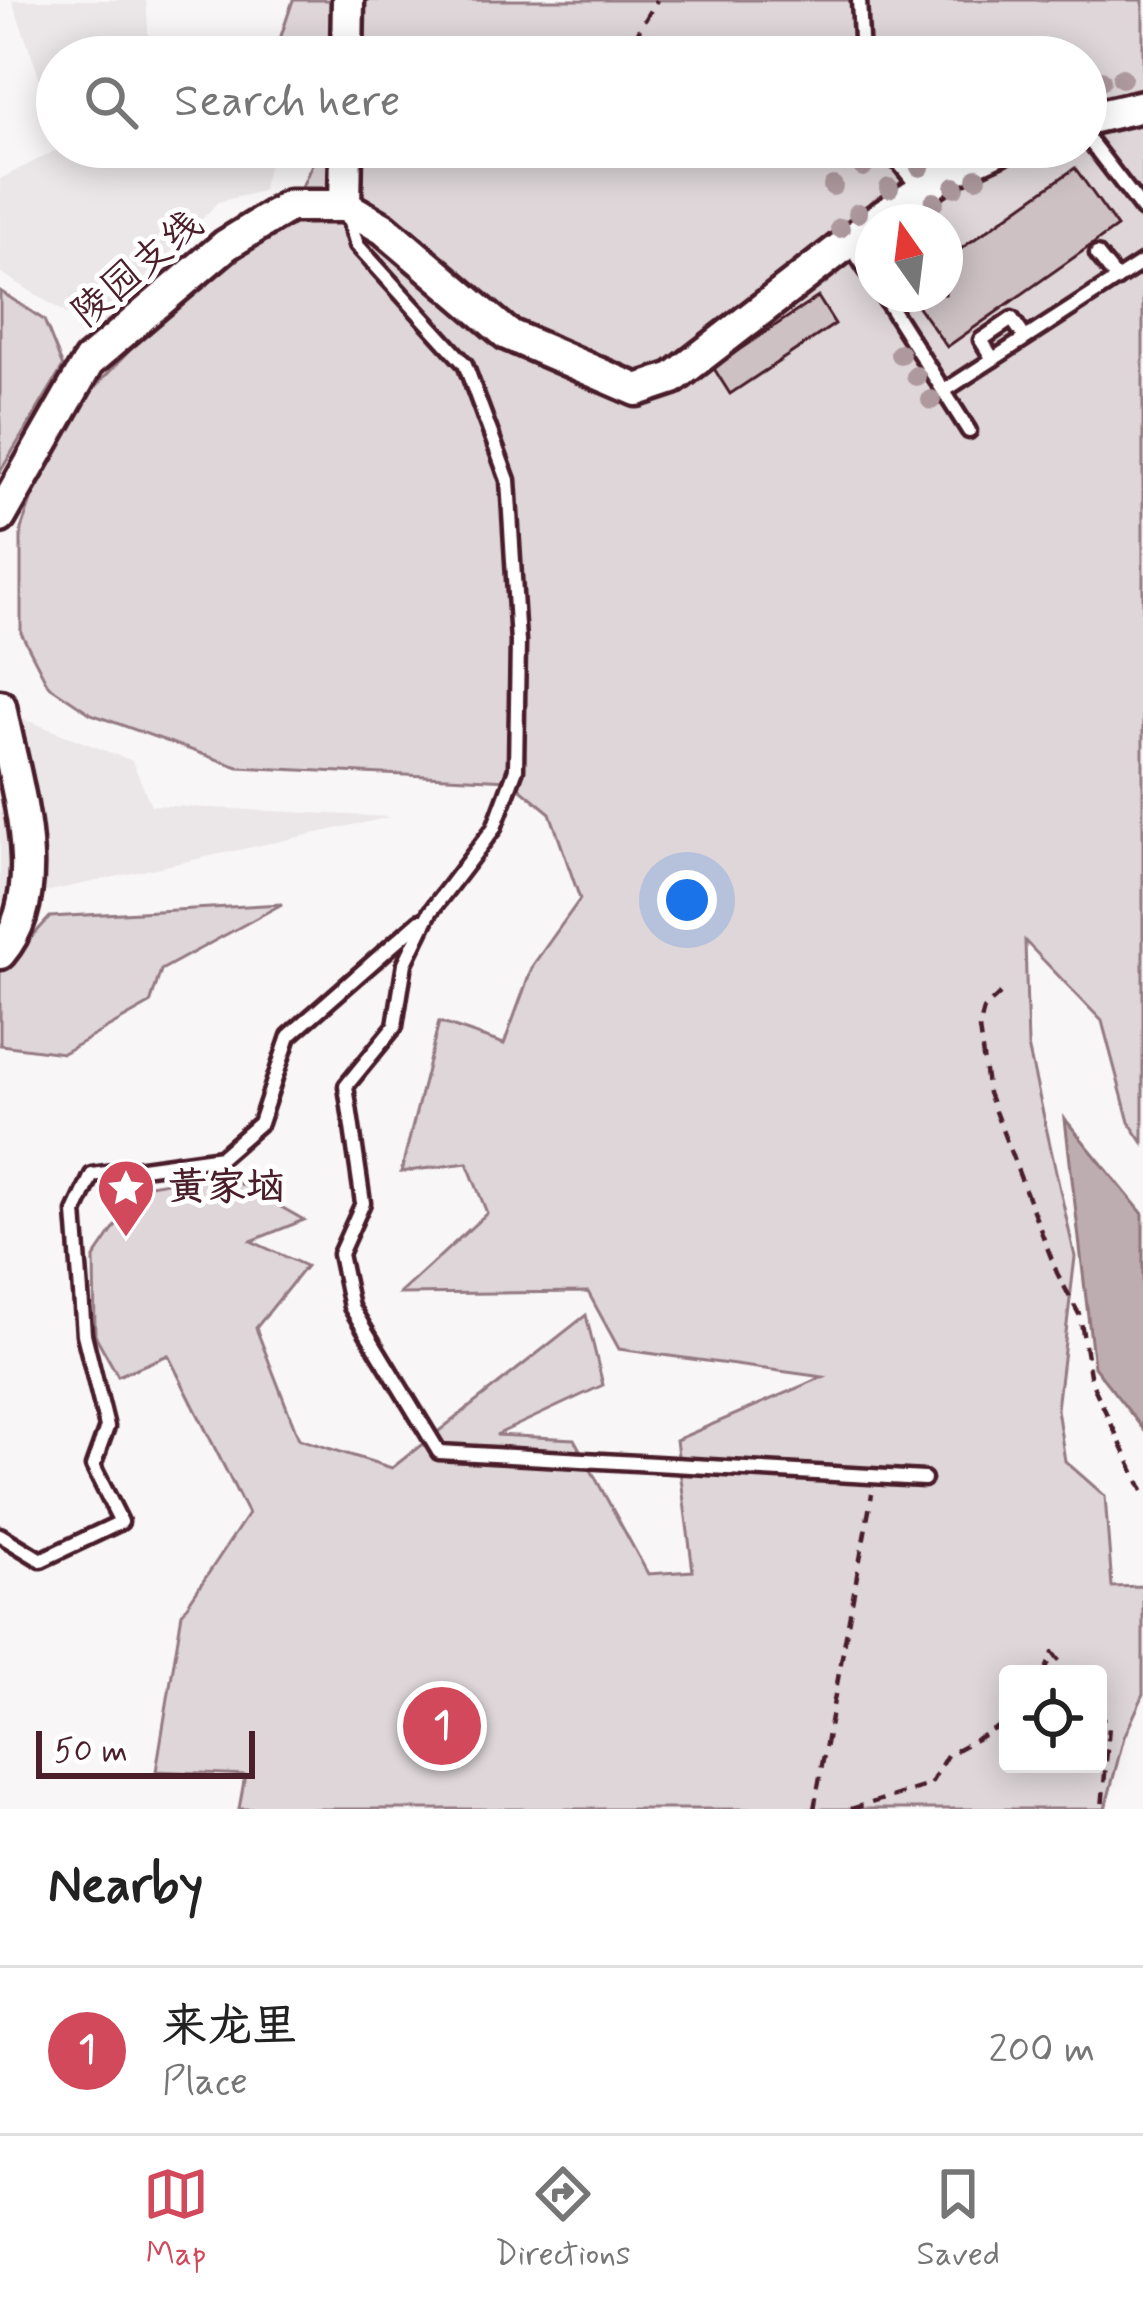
<!DOCTYPE html>
<meta charset="utf-8">
<style>
:root{--surface:#fff;--page:#f6f6f6;--text:#222;--muted:#767676;--line:#e0e0e0;--accent:#d1495b}
body{margin:0;font-family:Mynerve,"LXGW WenKai TC",sans-serif;background:var(--page);color:var(--text)}
.controls{position:absolute;right:36px;bottom:36px;display:grid;overflow:hidden;border-radius:12px;box-shadow:0 6px 30px #0003}
.controls button{width:108px;height:108px;display:grid;place-items:center;padding:0;border:0;border-bottom:3px solid var(--line);background:var(--surface);color:var(--text);font:60px sans-serif}
.compass{position:absolute;left:855px;top:204px;width:108px;height:108px;border-radius:50%;background:var(--surface);box-shadow:0 6px 30px #0003;rotate:346deg}
.scale{position:absolute;left:36px;bottom:30px;width:219px;box-sizing:border-box;padding-left:12px;border:6px solid #4a1f2b;border-top:0;font-size:33px;line-height:42px;white-space:nowrap;color:#4a1f2b;-webkit-text-stroke:9px #fff;paint-order:stroke}
.you{position:absolute;left:687px;top:900px;width:42px;height:42px;margin:-30px;border:9px solid #fff;border-radius:50%;background:#1a73e8;box-shadow:0 0 0 18px #1a73e833}
.badge{display:grid;place-items:center;width:78px;height:78px;border-radius:50%;background:var(--accent);color:#fff;font-size:39px;font-weight:700}
.pin{position:absolute;translate:-50% -50%;border:6px solid #fff;box-shadow:0 3px 12px #0006}
.list{margin:0;padding:0;list-style:none}
h2{display:flex;justify-content:space-between;align-items:center;height:156px;margin:0;padding:0 48px;font-size:51px}
h2 small{font-size:39px;font-weight:400;color:var(--muted)}
.list li{display:grid;grid-template-columns:78px 1fr auto;gap:36px;align-items:center;box-sizing:border-box;height:168px;padding:0 48px;border-top:3px solid var(--line)}
.list b{display:block;font-size:45px;white-space:nowrap}
.list p{margin:0;font-size:39px;white-space:nowrap;color:var(--muted)}
.list em{font-size:39px;font-style:normal;color:var(--muted)}
.icon{flex:none;width:66px;height:66px;fill:none;stroke:currentColor;stroke-width:2;stroke-linecap:round;stroke-linejoin:round}
.map{position:relative;flex:none;width:1143px;height:1809px;overflow:hidden}
.search{position:absolute;background:var(--surface);box-shadow:0 6px 30px #0003;left:36px;right:36px;top:36px;height:132px;display:flex;align-items:center;gap:30px;box-sizing:border-box;padding:0 42px;border-radius:66px;color:var(--muted);font-size:45px}
.sheet{height:324px;background:var(--surface)}
nav{display:flex;justify-content:space-around;align-items:center;box-sizing:border-box;height:168px;border-top:3px solid var(--line);background:var(--surface);font-size:33px;color:var(--muted)}
nav a{display:grid;justify-items:center;gap:6px}
nav .on{color:var(--accent)}
.map>svg:first-child{display:block}
.built{fill:#ebe6e8}
.green{fill:#ded6d9;stroke:#947a82;stroke-width:3;fill-rule:evenodd}
.water{fill:#bdadb0;stroke:#8f747b;stroke-width:3}
.building{fill:#cdc1c4;stroke:#4a1f2b;stroke-width:3}
.lines{fill:none;stroke-linecap:round;stroke-linejoin:round}
.service-casing{stroke:#4a1f2b;stroke-width:21}
.tertiary-casing{stroke:#4a1f2b;stroke-width:39}
.path{stroke:#4a1f2b;stroke-width:4.5;stroke-dasharray:12 9;stroke-linecap:butt}
.service{stroke:#fff;stroke-width:12}
.tertiary{stroke:#fff;stroke-width:30}
.tree{fill:#ad999e}
.labels{text-anchor:middle;dominant-baseline:central;stroke-width:10;stroke-linejoin:round;paint-order:stroke}
.street-label{font-size:39px;fill:#4a1f2b;stroke:#fff}
.poi-label{font-size:39px;font-weight:bold;fill:#4a1f2b;stroke:#fff;text-anchor:start}
</style>
<div class="map">
<svg width="1143" height="1809" viewBox="0 0 1143 1809">
<rect width="100%" height="100%" fill="#f8f6f7"/>
<filter id="ink" filterUnits="userSpaceOnUse"><feTurbulence type="fractalNoise" baseFrequency=".00833" numOctaves="2"/><feDisplacementMap in="SourceGraphic" scale="24" xChannelSelector="R" yChannelSelector="G"/><feConvolveMatrix kernelMatrix="1 2 1 2 8 2 1 2 1" color-interpolation-filters="sRGB"/></filter>
<g filter="url(#ink)">
<g class="built">
<polygon points="12,0 146,0 150,57 57,57 57,127"/>
<polygon points="62,147 269,147 273,148 262,191 218,202 96,332 0,272 0,179"/>
<polygon points="0,710 132,761 151,805 390,817 0,902"/>
</g>
<g class="green">
<path d="M293 0H1143V1143L1129 1122 1102 1021 1025 941 1028 1046 1075 1257 1057 1409 1065 1461 1105 1496 1112 1587 1143 1586V1696L1124 1737 1105 1809H239L245 1775 156 1771 182 1613 248 1514 168 1355 118 1376 95 1335 94 1258 143 1186 221 1173 304 1220 251 1241 306 1266 256 1328 299 1439 392 1468 586 1315 603 1385 496 1435 574 1439 648 1574 693 1571 676 1440 823 1377 619 1349 588 1292 399 1294 487 1213 467 1163 401 1172 439 1022 504 1044 533 965 580 899 550 813 510 780 238 767 91 714 48 685 21 633V529L57 427 212 264 297 198 317 153 313 147H1086V57H274ZM873 222H945V294H873ZM1008 1674H1098V1764H1008Z"/>
<polygon points="0,291 44,320 63,367 0,472"/>
<polygon points="282,904 161,970 150,1004 63,1053 0,1045 0,972 50,917"/>
</g>
<polygon class="water" points="1065,1119 1143,1214 1143,1429 1094,1367"/>
<g class="building">
<polygon points="1075,168 1117,227 947,347 909,294 945,294 945,260"/>
<polygon points="818,297 835,324 730,394 713,367"/>
</g>
<g class="lines">
<g class="service-casing">
<g id="service">
<polyline points="859,0 862,57"/>
<polyline points="1086,136 1143,210"/>
<polyline points="886,147 919,188"/>
<polyline points="347,212 357,245 465,364 508,480 518,642 516,769 494,828 430,912 405,963 395,1026 346,1086 363,1203 340,1254 351,1307 439,1452 924,1479"/>
<polyline points="848,242 873,280"/>
<polyline points="1097,254 1117,279"/>
<polyline points="882,294 969,431"/>
<polyline points="993,359 981,340 1012,319 1025,338"/>
<polyline points="944,391 1143,262"/>
<polyline points="0,1535 41,1560 121,1522 93,1466 107,1427 84,1334 75,1212 92,1175 221,1157 260,1123 289,1036 420,921"/>
</g>
</g>
<g class="tertiary-casing">
<g id="tertiary">
<polyline points="347,57 348,0"/>
<polyline points="1086,119 1143,106"/>
<polyline points="345,206 346,147"/>
<polyline points="874,222 951,171 1003,147"/>
<polyline points="0,517 89,361 226,245 289,206 345,206 384,229 507,334 637,390 673,378 873,223"/>
<path d="M0 706C13 779 54 890 0 953"/>
</g>
</g>
<g class="path">
<polyline points="634,39 657,0"/>
<polyline points="1000,994 984,1009 979,1029 988,1093 1057,1273 1080,1316 1091,1381 1143,1491"/>
<polyline points="1044,1674 1053,1653 1069,1674"/>
<polyline points="1098,1711 1109,1726 1102,1809"/>
<polyline points="814,1809 872,1494"/>
<polyline points="851,1809 930,1785 947,1755 1008,1722"/>
</g>
<use href="#service" class="service"/>
<use href="#tertiary" class="tertiary"/>
</g>
<g class="tree">
<circle cx="1122" cy="78" r="10"/>
<circle cx="1101" cy="80" r="10"/>
<circle cx="863" cy="167" r="10"/>
<circle cx="920" cy="167" r="10"/>
<circle cx="977" cy="178" r="10"/>
<circle cx="833" cy="186" r="10"/>
<circle cx="955" cy="187" r="10"/>
<circle cx="889" cy="188" r="10"/>
<circle cx="934" cy="202" r="10"/>
<circle cx="858" cy="213" r="10"/>
<circle cx="840" cy="228" r="10"/>
<circle cx="900" cy="354" r="10"/>
<circle cx="916" cy="376" r="10"/>
<circle cx="931" cy="400" r="10"/>
</g>
</g>
<defs>
<g id="sight-pin" transform="scale(3)"><path d="M0 17L-7.5 6A9.5 9.5 0 1 1 7.5 6Z" fill="#d1495b" stroke="#fff"/><path d="M0-6L1.8-2.2L6-1.7L2.9 1.2L3.7 5.4L0 3.3L-3.7 5.4L-2.9 1.2L-6-1.7L-1.8-2.2Z" fill="#fff"/></g>
</defs>
<g fill-rule="evenodd">
<use href="#sight-pin" x="126" y="1188"/>
</g>
<g class="labels">
<g class="street-label">
<text transform="translate(138 270) rotate(-40)">陵园支线</text>
</g>
<g class="poi-label">
<text x="168" y="1188">黄家垴</text>
</g>
</g>
</svg>
<div class="controls">
<button><svg class="icon" aria-label="locate" viewBox="0 0 24 24"><circle cx="12" cy="12" r="6"/><path d="M12 2v4M12 18v4M2 12h4M18 12h4"/></svg></button>
</div>
<svg class="compass" viewBox="-18 -18 36 36"><path d="M0-13l5 13h-10z" fill="#e53935"/><path d="M0 13l5-13h-10z" fill="#767676"/></svg>
<div class="scale">50 m</div>
<div class="you"></div>
<div class="pin badge" style="left:442px;top:1726px">1</div>
<div class="search"><svg class="icon" aria-label="search" viewBox="0 0 24 24"><circle cx="10" cy="10" r="6"/><path d="M15 15l6 6"/></svg>Search here</div>
</div>
<section class="sheet">
<h2>Nearby<small></small></h2>
<ul class="list">
<li><span class="badge">1</span><div><b>来龙里</b><p>Place</p></div><em>200 m</em></li>
</ul>
</section>
<nav>
<a class="on"><svg class="icon" aria-label="map" viewBox="0 0 24 24"><path d="M3 6l6-2 6 2 6-2v14l-6 2-6-2-6 2zM9 4v14M15 6v14"/></svg>Map</a>
<a><svg class="icon" aria-label="directions" viewBox="0 0 24 24"><path d="M12 3l9 9-9 9-9-9zM9 14v-3h6M13 9l2 2-2 2"/></svg>Directions</a>
<a><svg class="icon" aria-label="saved" viewBox="0 0 24 24"><path d="M7 4h10v16l-5-4-5 4z"/></svg>Saved</a>
</nav>
